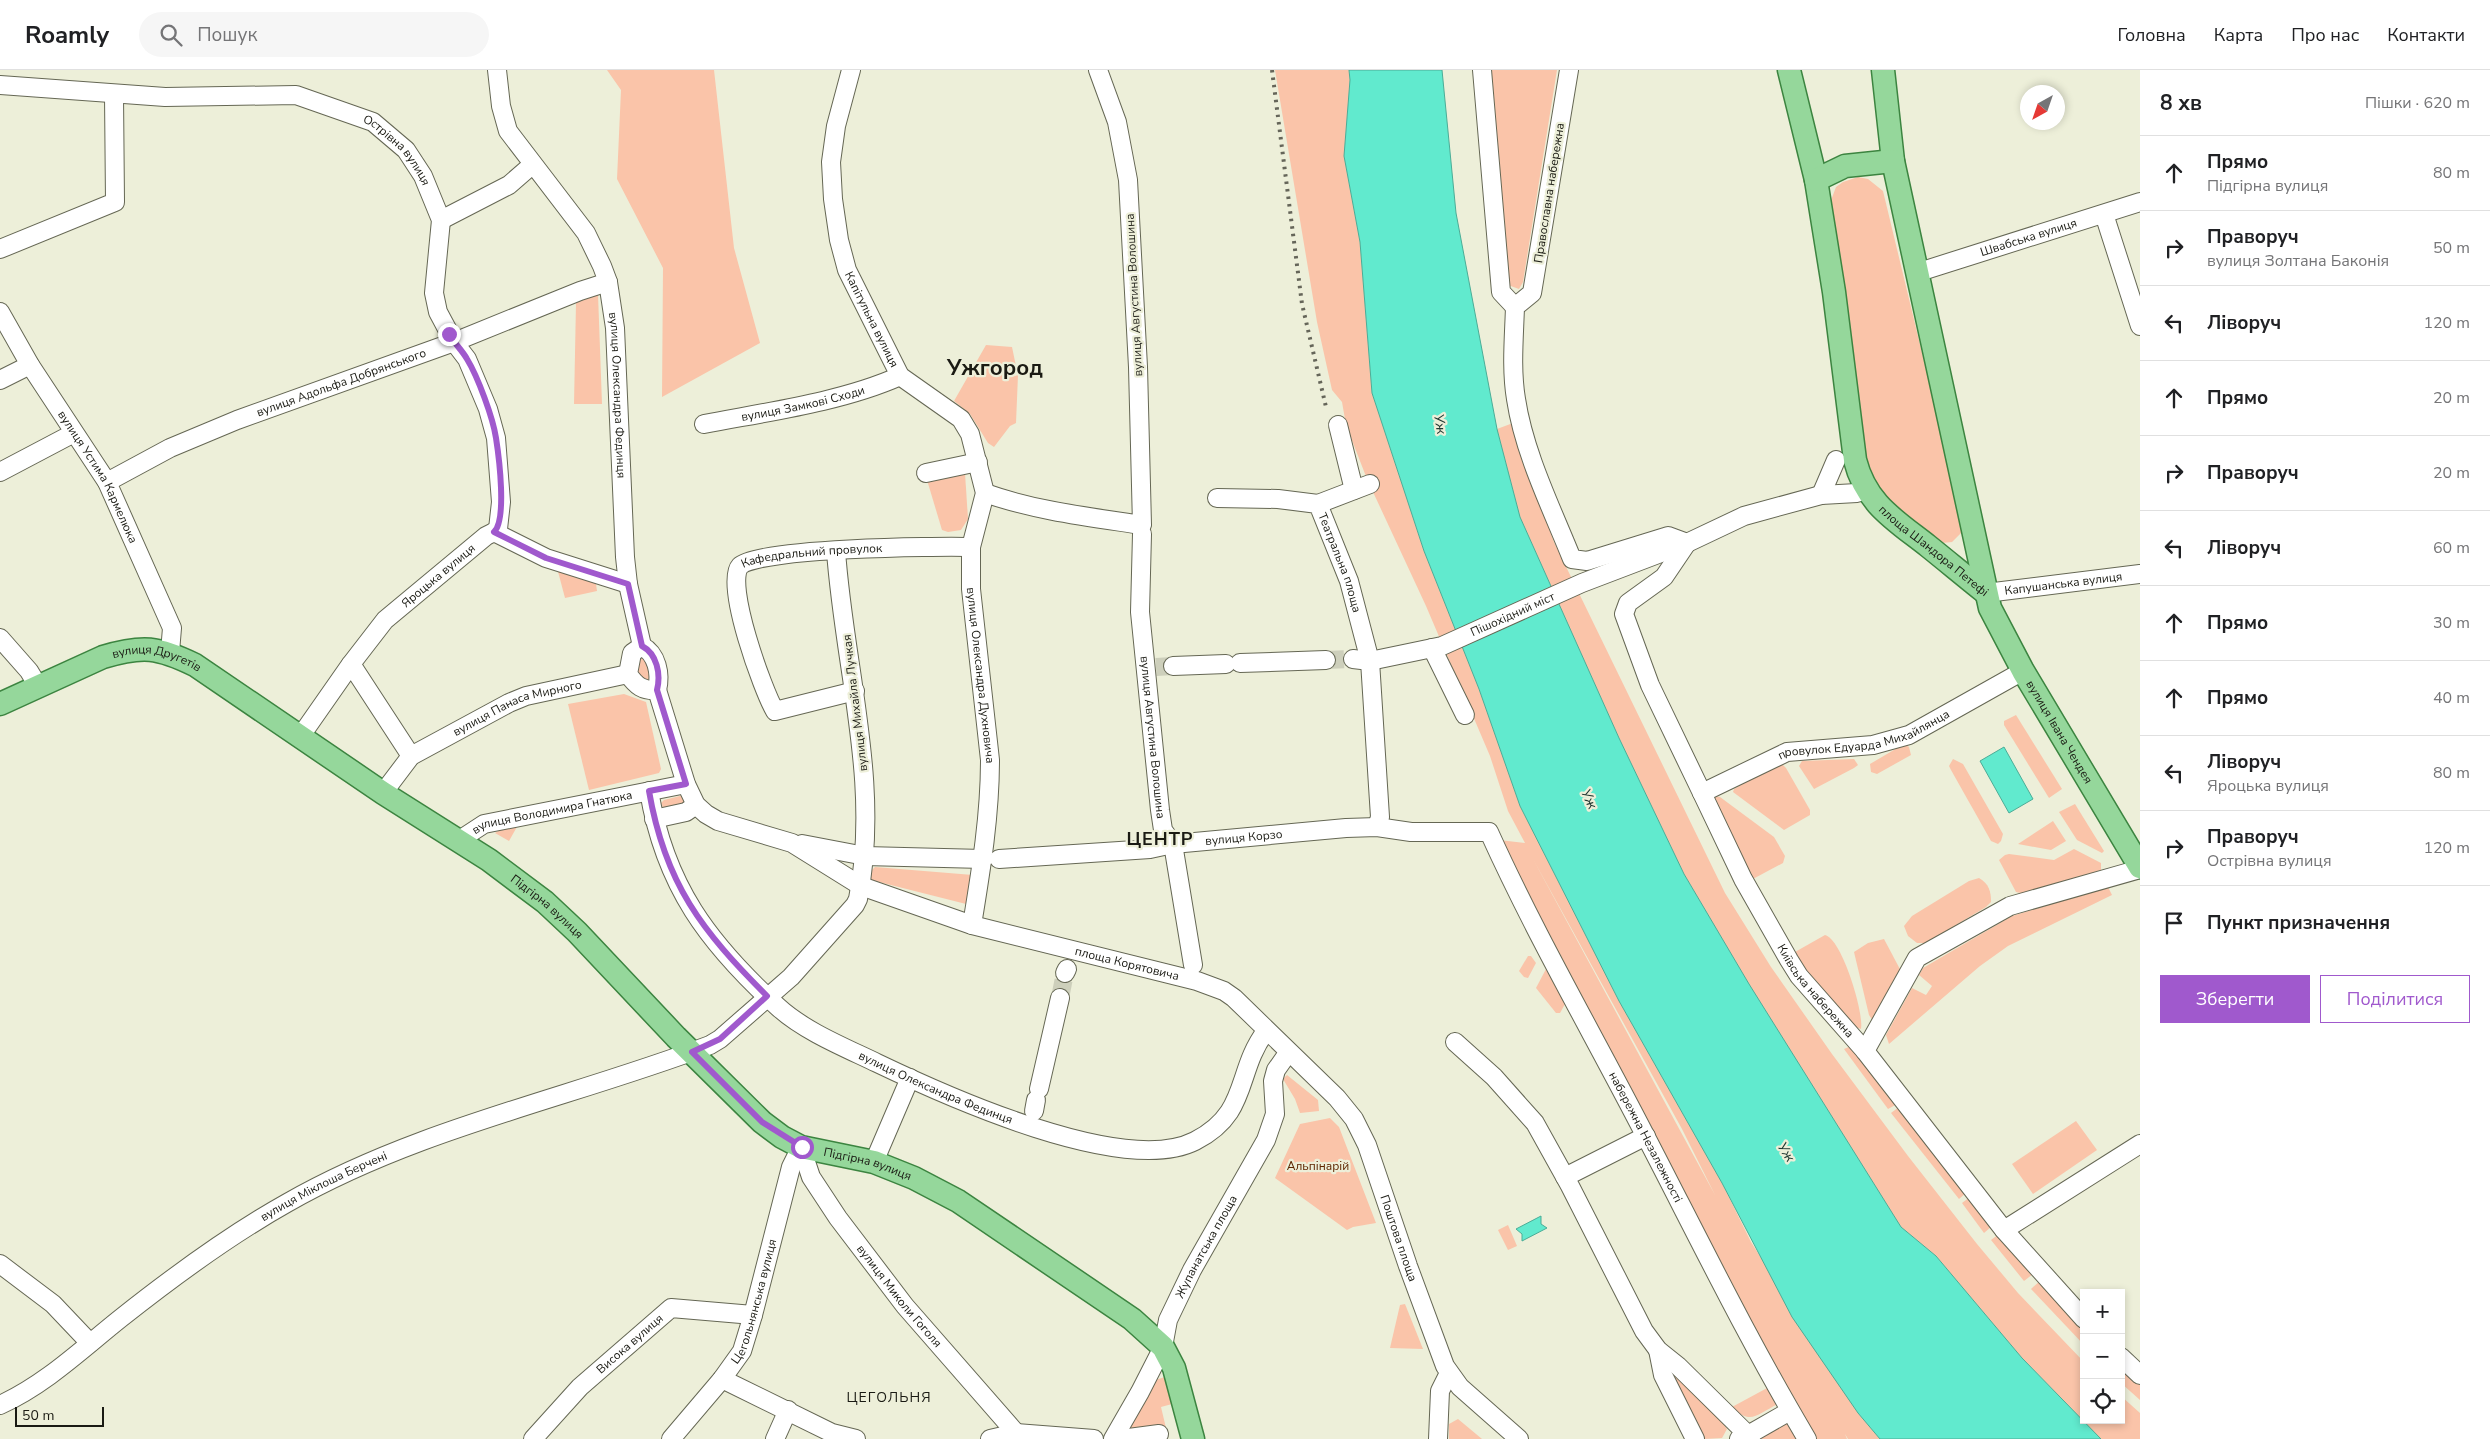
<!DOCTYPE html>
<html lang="uk">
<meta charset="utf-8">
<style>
:root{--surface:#fff;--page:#f6f6f6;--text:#202124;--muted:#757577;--line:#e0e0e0;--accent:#a059cd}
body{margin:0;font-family:"Nunito Sans",sans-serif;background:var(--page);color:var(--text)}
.controls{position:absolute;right:15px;bottom:15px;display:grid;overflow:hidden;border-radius:0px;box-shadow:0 2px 8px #0003}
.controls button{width:45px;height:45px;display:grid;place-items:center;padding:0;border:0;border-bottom:1px solid var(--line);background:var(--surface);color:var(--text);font:25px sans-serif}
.compass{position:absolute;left:2020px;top:15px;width:45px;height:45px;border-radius:50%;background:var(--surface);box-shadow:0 2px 8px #0003;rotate:220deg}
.scale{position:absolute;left:15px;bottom:12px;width:89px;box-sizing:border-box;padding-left:5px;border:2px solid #1a1a13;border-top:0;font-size:14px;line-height:18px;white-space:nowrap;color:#1a1a13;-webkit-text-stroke:4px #edefd9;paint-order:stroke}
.stop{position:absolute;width:15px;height:15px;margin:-11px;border:4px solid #a059cd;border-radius:50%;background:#fff}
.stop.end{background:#a059cd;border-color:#fff;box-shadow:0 1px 5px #0008}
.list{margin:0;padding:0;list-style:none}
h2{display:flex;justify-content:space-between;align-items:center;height:65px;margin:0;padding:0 20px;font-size:21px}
h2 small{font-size:16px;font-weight:400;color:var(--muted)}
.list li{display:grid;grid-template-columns:32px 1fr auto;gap:15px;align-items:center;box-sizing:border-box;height:75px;padding:0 20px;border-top:1px solid var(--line)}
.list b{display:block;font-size:19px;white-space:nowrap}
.list p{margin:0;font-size:16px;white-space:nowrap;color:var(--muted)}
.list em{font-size:16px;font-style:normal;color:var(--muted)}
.actions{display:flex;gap:10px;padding:15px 20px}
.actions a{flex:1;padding:11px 0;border:1px solid var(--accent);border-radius:0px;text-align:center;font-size:18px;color:var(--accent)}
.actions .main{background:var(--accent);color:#fff}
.icon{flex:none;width:28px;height:28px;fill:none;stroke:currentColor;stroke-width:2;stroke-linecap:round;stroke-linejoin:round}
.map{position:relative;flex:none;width:2140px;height:1369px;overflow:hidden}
header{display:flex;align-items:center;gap:30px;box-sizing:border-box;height:70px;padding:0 25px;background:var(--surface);border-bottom:1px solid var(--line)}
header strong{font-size:24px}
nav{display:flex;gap:28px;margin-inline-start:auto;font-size:18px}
.search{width:350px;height:45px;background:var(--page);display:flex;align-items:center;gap:12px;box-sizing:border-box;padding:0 18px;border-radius:28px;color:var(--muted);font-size:19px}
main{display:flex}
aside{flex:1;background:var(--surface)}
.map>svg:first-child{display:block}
.green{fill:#fac4a9;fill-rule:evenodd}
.water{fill:#61eace;stroke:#4cac96}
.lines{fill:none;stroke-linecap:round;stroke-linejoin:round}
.minor-tunnel{stroke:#cdcfbb;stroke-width:18;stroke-dasharray:18 9;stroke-linecap:butt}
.minor-casing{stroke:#656754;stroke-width:20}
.major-casing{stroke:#3c8440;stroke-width:25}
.minor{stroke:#fff;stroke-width:18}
.major{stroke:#95d79b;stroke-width:22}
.rail{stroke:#656559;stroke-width:4;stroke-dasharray:2.5 5;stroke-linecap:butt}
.route{stroke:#a059cd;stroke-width:6}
.labels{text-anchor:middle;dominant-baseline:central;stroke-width:4.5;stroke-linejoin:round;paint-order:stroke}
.street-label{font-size:12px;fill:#1a1a13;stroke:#edefd9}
.park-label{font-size:12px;fill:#5d2500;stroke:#edefd9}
.water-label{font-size:14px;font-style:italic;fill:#213832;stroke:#edefd9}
.neighbourhood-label{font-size:14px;letter-spacing:1px;fill:#1a1a13;stroke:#edefd9}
.district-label{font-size:18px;font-weight:bold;letter-spacing:1px;fill:#1a1a13;stroke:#edefd9}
.town-label{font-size:22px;font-weight:bold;fill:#1a1a13;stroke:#edefd9}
</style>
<header>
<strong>Roamly</strong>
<div class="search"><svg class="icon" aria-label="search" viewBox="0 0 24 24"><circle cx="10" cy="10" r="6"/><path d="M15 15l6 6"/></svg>Пошук</div>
<nav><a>Головна</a><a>Карта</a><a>Про нас</a><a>Контакти</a></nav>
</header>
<main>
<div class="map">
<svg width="2140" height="1369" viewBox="0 0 2140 1369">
<rect width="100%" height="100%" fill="#edefd9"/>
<g class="green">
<polygon points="607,0 714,0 734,178 760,273 662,327 663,198 617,109 621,20"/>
<path d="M1275 0H1349L1350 10 1344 86 1360 172 1372 323 1424 481 1479 619 1520 736 1619 931 1722 1113 1751 1172 1858 1343 1880 1369H1848L1845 1364 1847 1369H1816L1767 1289 1499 770 1525 773 1508 741 1490 686 1426 536 1367 409 1346 355 1342 332 1332 320 1317 252ZM1533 789 1682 1059 1715 1125Z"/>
<polygon points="1488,0 1557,0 1523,212 1519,219 1508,215"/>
<polygon points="1858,107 1868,109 1883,121 1963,453 1962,462 1952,472 1942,473 1934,469 1876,423 1864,382 1845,221 1830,133 1836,117 1843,112"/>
<polygon points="598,224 602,334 574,334 576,233 586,225"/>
<polygon points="986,275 1012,277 1017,301 1014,302 1015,306 1018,305 1016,353 1010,356 994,377 988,373 970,344 954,331"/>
<polygon points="1513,353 1554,472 1725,823 1771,897 1832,984 1908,1086 1977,1174 2018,1223 2084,1292 2084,1350 2121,1350 2121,1326 2140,1343 2140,1369 2101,1369 2022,1288 1936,1186 1901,1157 1749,914 1684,804 1619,668 1520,447 1497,359"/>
<polygon points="965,403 968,449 961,460 948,462 942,460 927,410"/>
<polygon points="556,494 595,507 597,521 565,528"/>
<polygon points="645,587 648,591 651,614 637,605 639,590"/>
<polygon points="624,624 646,632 661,699 659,703 589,720 568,634"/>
<polygon points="2016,645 2062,719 2049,728 2004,655 2004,651"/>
<polygon points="1904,674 1909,677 1911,685 1877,704 1871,702 1870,694"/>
<polygon points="1854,689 1858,695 1854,698 1814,719 1799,696 1802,691"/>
<polygon points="1953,689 1963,694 2003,764 2001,771 1998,774 1991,771 1951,700 1949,696"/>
<polygon points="1776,694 1782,694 1786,698 1810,740 1810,745 1784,760 1733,722 1734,719"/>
<polygon points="680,726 683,726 686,734 664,740 661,733 664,730"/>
<polygon points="1715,726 1720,727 1774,767 1785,786 1783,793 1751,810 1712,728"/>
<polygon points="2075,734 2104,781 2102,783 2077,770 2059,742"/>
<polygon points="2053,751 2066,771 2051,780 2018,774"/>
<polygon points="518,755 509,771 495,763 503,758"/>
<polygon points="2074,779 2101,793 2101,800 2025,824 2016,822 1999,790 2005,785 2009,784 2054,790"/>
<polygon points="875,797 973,805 970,835 871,810 871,801"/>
<path d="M1979 808C1989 814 1991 821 1991 832L1986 837 1926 873H1917L1908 866 1904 856 1912 846 1969 811Z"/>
<polygon points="2108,817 2112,825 2008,876 1980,896 1889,974 1886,965 1912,918 1926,925 1932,916 1919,905 1923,898 2012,846"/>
<path d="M1825 865C1842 869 1864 943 1861 959L1856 957 1802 903 1795 882Z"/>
<polygon points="1884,869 1902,903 1873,951 1869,945 1854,882 1868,873"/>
<polygon points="1528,886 1531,886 1536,893 1528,908 1524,907 1519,901"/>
<polygon points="1546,899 1565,934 1560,943 1556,943 1536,918"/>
<polygon points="1851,976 1897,1034 1888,1039 1844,979"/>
<polygon points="1287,1005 1318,1030 1319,1041 1300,1043 1295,1029 1283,1009"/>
<polygon points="1899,1037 1967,1122 1959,1129 1891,1043"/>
<polygon points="1330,1048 1339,1057 1376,1153 1353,1157 1347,1160 1275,1108 1300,1054"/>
<polygon points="2076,1051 2097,1080 2033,1124 2012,1094"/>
<polygon points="1970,1127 1992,1156 1984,1163 1962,1133"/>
<polygon points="1508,1155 1517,1176 1508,1180 1498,1160"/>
<polygon points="1999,1164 2033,1204 2024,1211 1991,1170"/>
<polygon points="2040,1211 2084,1258 2084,1275 2031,1219"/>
<polygon points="1405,1234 1423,1279 1390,1278 1400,1235"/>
<polygon points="2121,1296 2140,1314 2140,1330 2121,1313"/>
<polygon points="1675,1300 1723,1353 1727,1359 1722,1368 1704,1369 1669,1301"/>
<polygon points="1165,1307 1172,1334 1161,1337 1166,1358 1121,1365 1155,1310"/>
<path d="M1769 1317 1778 1334C1757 1344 1751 1356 1732 1337Z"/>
<polygon points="1458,1349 1482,1369 1449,1369 1449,1354"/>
<polygon points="1788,1350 1799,1369 1762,1369 1762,1365"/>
</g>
<g class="water">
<polygon points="1349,0 1442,0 1456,143 1497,359 1520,447 1619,668 1684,804 1749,914 1901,1157 1936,1186 2022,1288 2101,1369 1880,1369 1858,1343 1792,1247 1722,1113 1619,931 1520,736 1479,619 1424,481 1372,323 1360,172 1344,86 1350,10"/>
<polygon points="2004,677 2033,729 2009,743 1980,691"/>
<polygon points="1541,1146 1541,1154 1547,1158 1522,1171 1522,1164 1516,1159"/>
</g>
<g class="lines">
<g class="minor-tunnel">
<polyline points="1326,590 1353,589"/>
<polyline points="1156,597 1173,596"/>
<polyline points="1060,928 1065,903"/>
</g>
<g class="minor-casing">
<g id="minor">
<path id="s1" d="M497 0 501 36 508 61 586 163 602 196 608 212 615 258 625 487 628 514 642 576"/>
<path id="s2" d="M851 0 836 56 831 92 833 129 839 170 847 200 900 306 961 349 970 364 985 423 971 477V519L990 690C990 746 981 800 972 855"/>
<polyline points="1482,0 1501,222 1515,237"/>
<path id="s3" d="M1569 0 1532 223 1515 237C1514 268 1511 299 1516 329 1524 383 1552 439 1572 489L1587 491 1668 466 1687 473 1664 507 1628 533 1624 544 1650 615 1702 723 1743 809 1789 890 1799 906 1865 981 2004 1160 2084 1249"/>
<path id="s4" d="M0 15 165 27 296 25 373 52 406 80 423 106 441 150 434 223 438 242 454 272 467 289 488 339 496 368 501 432 498 459 494 462"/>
<polyline points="2104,144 2140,256"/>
<polyline points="441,150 509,115 532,95"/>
<polyline points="0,179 115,132 114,25"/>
<path id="s5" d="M1916 203 2140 132"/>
<path id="s6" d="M0 242 30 295 107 412 172 558 170 582"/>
<polyline points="0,310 30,295"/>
<path id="s7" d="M704 354C766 342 842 332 900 306"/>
<polyline points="1338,355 1354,420"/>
<polyline points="0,402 74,363"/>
<polyline points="926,403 978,392"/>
<path id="s8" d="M107 412 170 378 237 350 454 272 580 221 608 212"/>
<path d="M985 423C1036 441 1089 447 1142 455L1138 297 1128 110 1117 52 1098 0"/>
<polyline points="1821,425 1836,390"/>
<path id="s9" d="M1217 428 1278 429 1318 434 1349 511 1370 591 1380 747 1377 757"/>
<polyline points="1318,434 1370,414"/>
<path id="s10" d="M1142 464 1140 542 1160 740 1163 760 1173 774 1193 895"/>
<path id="s11" d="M1986 523 2140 504"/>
<polyline points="0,568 29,601 38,616"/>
<path d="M642 576 632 583 628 604C636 616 643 621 657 620"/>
<path d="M642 576C657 584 661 604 657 620"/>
<polyline points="1432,578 1465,645"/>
<path id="s12" d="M1353 589 1370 591 1442 576 1582 513 1687 473 1744 446 1821 425 1857 423"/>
<polyline points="1240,593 1326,590"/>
<path id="s13" d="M351 594 385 550 486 466 494 462 546 488 628 514"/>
<polyline points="1173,596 1226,594"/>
<path id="s14" d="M657 620 686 714 696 735 706 744 718 751 792 773 861 816 972 855 1197 911 1224 921 1234 928 1337 1028 1354 1049 1367 1075 1408 1196 1445 1296 1460 1317 1519 1369"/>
<path id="s15" d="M855 621 775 641C763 621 724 513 740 496 757 478 937 476 971 477"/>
<polyline points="300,667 351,594 411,686"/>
<path id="s16" d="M649 721C665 816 708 873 778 937 804 961 846 978 877 993 946 1026 1124 1107 1195 1071 1250 1043 1235 1002 1266 961"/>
<path id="s17" d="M383 723 411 686 509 633 526 626 628 604"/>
<path id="s18" d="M1702 723 1787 682 1873 675 1909 665 2023 601"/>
<polyline points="654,749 686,742 696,735"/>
<path id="s19" d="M458 771 484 754 686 714"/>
<polyline points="802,774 865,786 983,789"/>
<path id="s20" d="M999 789 1150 779 1173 774 1346 758 1377 757 1411 762H1489C1536 866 1593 964 1645 1065 1698 1167 1748 1270 1807 1369"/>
<polyline points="1065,903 1067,899"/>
<polyline points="1455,972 1494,1007 1535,1053 1570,1116 1644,1261 1658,1280 1678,1296 1748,1365 1739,1369"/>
<polyline points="1865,981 1917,888 2010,836 2140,799"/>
<polyline points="1039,1019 1060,928"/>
<polyline points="1034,1041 1036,1030"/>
<path id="s21" d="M801 1077 811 1107 838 1148 905 1236 1016 1363"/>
<polyline points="874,1092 910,1008"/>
<polyline points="1565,1107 1646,1066"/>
<polyline points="2004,1160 2140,1074"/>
<polyline points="0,1194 53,1234 90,1273"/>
<polyline points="1658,1280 1663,1305 1695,1369"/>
<polyline points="2121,1287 2140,1305"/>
<polyline points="722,1309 832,1363 856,1369"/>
<path id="s22" d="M0 1335C46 1314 82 1279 121 1248 174 1206 228 1166 287 1133 418 1058 570 1028 710 975L720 969 791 907 855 835 858 829C881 713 844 597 836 481"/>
<path id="s23" d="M533 1369 580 1317 671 1238 753 1245"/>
<path id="s24" d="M671 1369 722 1309 742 1281 753 1245 791 1097 801 1077"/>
<polyline points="775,1369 788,1340"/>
<polyline points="990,1369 1016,1363 1094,1369"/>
<path id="s25" d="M1113 1369 1140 1322 1163 1277 1168 1250 1192 1200 1266 1070 1275 1044 1273 1011 1276 1000 1288 983"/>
<polyline points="1121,1369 1159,1364"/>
<polyline points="1438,1369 1440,1321 1449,1303"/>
<polyline points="1751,1369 1748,1365 1790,1341"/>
</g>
</g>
<g class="major-casing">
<g id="major">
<path id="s26" d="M1789 0 1816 110 1834 222 1855 390C1866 434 1895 450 1928 476 1948 492 1967 508 1986 523"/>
<path id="s27" d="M1883 0 1893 91 1990 538 2023 601 2140 797"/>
<polyline points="1816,110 1845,96 1893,91"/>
<path id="s28" d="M0 634 103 587C143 575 158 577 195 595L383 723 489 790 545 832 577 862 676 967 762 1052 782 1067 801 1077 874 1092 914 1108 958 1131 1132 1249 1163 1277 1174 1298 1193 1369"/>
</g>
</g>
<use href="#minor" class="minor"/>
<use href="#major" class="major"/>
<polyline class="rail" points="1272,0 1302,234 1326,337"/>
</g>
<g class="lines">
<path class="route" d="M449 264C454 273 462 280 467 289 478 307 493 348 496 368 499 387 507 450 494 462L546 488 628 514 642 576C657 584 661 604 657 620L686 714 649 721C665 814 702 861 767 926L720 969 692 982 762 1052 802 1077"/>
</g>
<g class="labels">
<g class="street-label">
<text stroke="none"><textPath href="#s4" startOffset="415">Острівна вулиця</textPath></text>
<text transform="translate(1549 123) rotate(-81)">Православна набережна</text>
<text stroke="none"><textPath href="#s5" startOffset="118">Швабська вулиця</textPath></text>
<text transform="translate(1134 225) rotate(-93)">вулиця Августина Волошина</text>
<text stroke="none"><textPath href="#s2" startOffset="259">Капітульна вулиця</textPath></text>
<text stroke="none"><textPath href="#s8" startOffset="255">вулиця Адольфа Добрянського</textPath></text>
<text stroke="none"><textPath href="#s1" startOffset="358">вулиця Олександра Фединця</textPath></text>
<text stroke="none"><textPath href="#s7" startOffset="101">вулиця Замкові Сходи</textPath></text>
<text stroke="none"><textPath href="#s6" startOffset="192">вулиця Устима Кармелюка</textPath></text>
<text stroke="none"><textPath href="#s26" startOffset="519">площа Шандора Петефі</textPath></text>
<text stroke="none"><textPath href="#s15" startOffset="308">Кафедральний провулок</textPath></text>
<text stroke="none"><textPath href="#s9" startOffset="164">Театральна площа</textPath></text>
<text stroke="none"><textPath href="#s13" startOffset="125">Яроцька вулиця</textPath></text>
<text stroke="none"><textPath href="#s11" startOffset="78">Капушанська вулиця</textPath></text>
<text stroke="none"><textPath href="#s12" startOffset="168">Пішохідний міст</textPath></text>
<text stroke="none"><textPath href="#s28" startOffset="169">вулиця Другетів</textPath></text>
<text stroke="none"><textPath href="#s2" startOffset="660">вулиця Олександра Духновича</textPath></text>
<text transform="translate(855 633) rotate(-97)">вулиця Михайла Лучкая</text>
<text stroke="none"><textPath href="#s17" startOffset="164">вулиця Панаса Мирного</textPath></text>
<text stroke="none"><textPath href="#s27" startOffset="691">вулиця Івана Чендея</textPath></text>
<text stroke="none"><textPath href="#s18" startOffset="174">провулок Едуарда Михайлянца</textPath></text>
<text stroke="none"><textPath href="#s10" startOffset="204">вулиця Августина Волошина</textPath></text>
<text stroke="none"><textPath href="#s19" startOffset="100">вулиця Володимира Гнатюка</textPath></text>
<text stroke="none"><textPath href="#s20" startOffset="246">вулиця Корзо</textPath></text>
<text stroke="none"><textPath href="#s28" startOffset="636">Підгірна вулиця</textPath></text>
<text stroke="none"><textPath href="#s14" startOffset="585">площа Корятовича</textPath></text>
<text stroke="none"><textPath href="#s3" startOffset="1152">Київська набережна</textPath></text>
<text stroke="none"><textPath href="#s16" startOffset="435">вулиця Олександра Фединця</textPath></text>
<text stroke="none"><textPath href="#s20" startOffset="835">набережна Незалежності</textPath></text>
<text stroke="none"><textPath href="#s28" startOffset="1056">Підгірна вулиця</textPath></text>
<text stroke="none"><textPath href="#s22" startOffset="392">вулиця Міклоша Берчені</textPath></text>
<text stroke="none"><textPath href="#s14" startOffset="996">Поштова площа</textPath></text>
<text stroke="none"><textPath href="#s25" startOffset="215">Жупанатська площа</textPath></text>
<text stroke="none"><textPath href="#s21" startOffset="180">вулиця Миколи Гоголя</textPath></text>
<text stroke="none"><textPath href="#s24" startOffset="164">Цегольнянська вулиця</textPath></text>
<text stroke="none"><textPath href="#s23" startOffset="136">Висока вулиця</textPath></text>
</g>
<g class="park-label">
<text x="1318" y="1096">Альпінарій</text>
</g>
<g class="water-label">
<text transform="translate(1440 354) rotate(81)">Уж</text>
<text transform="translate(1589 729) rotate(65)">Уж</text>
<text transform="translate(1786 1082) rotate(58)">Уж</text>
</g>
<g class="neighbourhood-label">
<text x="889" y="1327">ЦЕГОЛЬНЯ</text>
</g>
<g class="district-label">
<text x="1160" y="769">ЦЕНТР</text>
</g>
<g class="town-label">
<text x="995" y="298">Ужгород</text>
</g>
</g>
</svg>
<div class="controls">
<button>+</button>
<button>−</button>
<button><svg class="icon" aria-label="locate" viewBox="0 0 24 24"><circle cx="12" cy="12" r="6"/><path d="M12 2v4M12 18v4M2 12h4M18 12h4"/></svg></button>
</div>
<svg class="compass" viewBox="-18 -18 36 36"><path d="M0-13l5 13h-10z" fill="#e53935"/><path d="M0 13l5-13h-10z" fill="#757577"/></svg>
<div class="scale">50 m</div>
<div class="stop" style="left:802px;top:1077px"></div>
<div class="stop end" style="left:449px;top:264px"></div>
</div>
<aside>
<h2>8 хв<small>Пішки · 620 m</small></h2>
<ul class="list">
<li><svg class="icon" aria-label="ahead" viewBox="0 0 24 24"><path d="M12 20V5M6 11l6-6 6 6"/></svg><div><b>Прямо</b><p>Підгірна вулиця</p></div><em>80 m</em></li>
<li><svg class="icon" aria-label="right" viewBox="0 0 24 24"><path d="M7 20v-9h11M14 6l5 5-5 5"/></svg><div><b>Праворуч</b><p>вулиця Золтана Баконія</p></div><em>50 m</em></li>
<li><svg class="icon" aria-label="left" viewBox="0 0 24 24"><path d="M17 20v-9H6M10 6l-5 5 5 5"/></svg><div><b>Ліворуч</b></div><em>120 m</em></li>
<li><svg class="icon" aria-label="ahead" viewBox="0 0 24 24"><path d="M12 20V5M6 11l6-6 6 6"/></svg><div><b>Прямо</b></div><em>20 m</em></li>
<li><svg class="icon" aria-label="right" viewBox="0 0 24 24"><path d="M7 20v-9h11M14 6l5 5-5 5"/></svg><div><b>Праворуч</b></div><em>20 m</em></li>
<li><svg class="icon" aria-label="left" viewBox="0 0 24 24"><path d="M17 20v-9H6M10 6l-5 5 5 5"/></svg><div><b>Ліворуч</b></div><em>60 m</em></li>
<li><svg class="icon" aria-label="ahead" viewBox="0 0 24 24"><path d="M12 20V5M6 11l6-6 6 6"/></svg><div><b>Прямо</b></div><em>30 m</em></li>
<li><svg class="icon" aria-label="ahead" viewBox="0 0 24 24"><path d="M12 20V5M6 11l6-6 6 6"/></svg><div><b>Прямо</b></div><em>40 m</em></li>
<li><svg class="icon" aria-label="left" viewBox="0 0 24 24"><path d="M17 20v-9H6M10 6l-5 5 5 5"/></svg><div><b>Ліворуч</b><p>Яроцька вулиця</p></div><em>80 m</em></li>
<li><svg class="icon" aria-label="right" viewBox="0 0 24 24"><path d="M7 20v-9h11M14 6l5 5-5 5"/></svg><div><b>Праворуч</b><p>Острівна вулиця</p></div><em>120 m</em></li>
<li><svg class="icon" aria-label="arrive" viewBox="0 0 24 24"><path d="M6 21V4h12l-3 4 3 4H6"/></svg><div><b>Пункт призначення</b></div></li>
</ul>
<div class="actions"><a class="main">Зберегти</a><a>Поділитися</a></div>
</aside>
</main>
